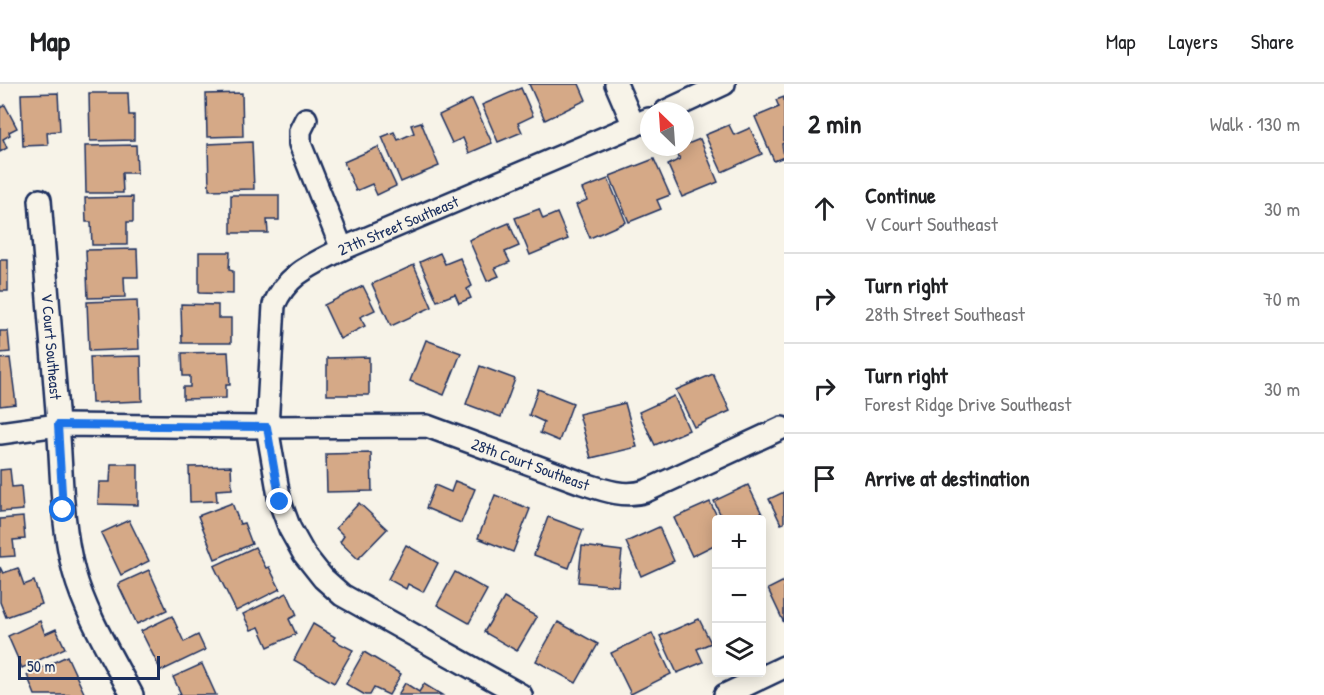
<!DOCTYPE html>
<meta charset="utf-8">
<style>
:root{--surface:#fff;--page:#f2f2f2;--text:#202124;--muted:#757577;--line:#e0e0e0}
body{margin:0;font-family:"Patrick Hand",sans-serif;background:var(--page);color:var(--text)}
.controls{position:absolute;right:18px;bottom:18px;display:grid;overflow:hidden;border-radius:6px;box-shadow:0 3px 15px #0003}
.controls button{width:54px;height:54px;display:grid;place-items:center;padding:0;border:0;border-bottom:2px solid var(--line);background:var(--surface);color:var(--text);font:30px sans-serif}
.compass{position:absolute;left:640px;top:18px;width:54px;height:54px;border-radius:50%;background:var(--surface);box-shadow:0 3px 15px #0003;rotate:335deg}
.scale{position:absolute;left:18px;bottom:15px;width:142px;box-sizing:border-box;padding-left:6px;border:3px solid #1b2f5e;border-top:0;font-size:16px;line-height:21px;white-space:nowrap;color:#1b2f5e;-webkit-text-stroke:4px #f7f3e8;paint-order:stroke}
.stop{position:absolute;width:18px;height:18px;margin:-14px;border:4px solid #1a73e8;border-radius:50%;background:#fff}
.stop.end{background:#1a73e8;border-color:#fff;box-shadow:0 2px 6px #0008}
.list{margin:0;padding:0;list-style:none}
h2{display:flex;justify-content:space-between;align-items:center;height:78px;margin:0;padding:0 24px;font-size:26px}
h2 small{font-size:20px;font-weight:400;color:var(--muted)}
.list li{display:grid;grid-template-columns:39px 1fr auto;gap:18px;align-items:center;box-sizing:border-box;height:90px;padding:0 24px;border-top:2px solid var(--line)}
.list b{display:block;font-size:22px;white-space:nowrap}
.list p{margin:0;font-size:20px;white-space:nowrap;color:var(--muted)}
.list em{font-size:20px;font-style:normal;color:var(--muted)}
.icon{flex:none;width:33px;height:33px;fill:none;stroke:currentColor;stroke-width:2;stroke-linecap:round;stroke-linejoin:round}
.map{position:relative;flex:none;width:784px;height:611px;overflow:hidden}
header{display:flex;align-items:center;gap:36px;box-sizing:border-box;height:84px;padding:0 30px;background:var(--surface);border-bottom:2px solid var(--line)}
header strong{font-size:28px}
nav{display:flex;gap:33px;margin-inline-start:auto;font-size:21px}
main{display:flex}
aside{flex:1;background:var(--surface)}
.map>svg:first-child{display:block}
.building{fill:#d5a987;stroke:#1b2f5e;stroke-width:1.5}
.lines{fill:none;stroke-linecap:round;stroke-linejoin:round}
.minor-casing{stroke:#1b2f5e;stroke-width:26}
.minor{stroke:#f7f3e8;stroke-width:21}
.route{stroke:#1a73e8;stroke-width:8}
.labels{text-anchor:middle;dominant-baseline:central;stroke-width:4.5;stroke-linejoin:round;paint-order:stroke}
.street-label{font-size:16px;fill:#1b2f5e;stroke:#f7f3e8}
</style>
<header>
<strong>Map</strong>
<nav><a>Map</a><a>Layers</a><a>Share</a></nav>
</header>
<main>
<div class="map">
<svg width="784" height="611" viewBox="0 0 784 611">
<rect width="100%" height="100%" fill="#f7f3e8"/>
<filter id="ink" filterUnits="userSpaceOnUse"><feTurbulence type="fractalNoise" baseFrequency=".0167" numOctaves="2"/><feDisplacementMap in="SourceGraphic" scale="12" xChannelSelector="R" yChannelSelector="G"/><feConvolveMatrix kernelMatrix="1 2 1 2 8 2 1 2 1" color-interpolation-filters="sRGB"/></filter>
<g filter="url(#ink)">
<g class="building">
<polygon points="529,0 579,0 586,16 545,36"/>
<polygon points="521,4 533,32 518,39 522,48 498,58 482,21"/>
<polygon points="58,9 60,47 47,48 48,61 23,62 21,10"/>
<polygon points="89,9 128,9 129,31 134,31 134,56 90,57"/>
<polygon points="242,9 243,52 207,53 206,10"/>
<polygon points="784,13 784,59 782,60 784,73 774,77 755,33 779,23 776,16"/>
<polygon points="472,15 492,59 469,69 463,54 452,59 439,31"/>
<polygon points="5,21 17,44 9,48 10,51 3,55 7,64 0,68 0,24"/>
<polygon points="421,38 439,82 401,98 382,53 394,48 398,56 414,49 411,41"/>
<polygon points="729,41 734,51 750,44 762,70 722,88 705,51"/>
<polygon points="700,55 718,98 682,113 668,81 680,75 675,65 685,63 685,61"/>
<polygon points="252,58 254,105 209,106 208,60"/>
<polygon points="136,61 137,89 122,89 123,109 86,109 85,62"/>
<polygon points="378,63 396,102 377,111 372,100 356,107 344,78"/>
<polygon points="654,75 670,111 657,116 661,125 629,138 610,92"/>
<polygon points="608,95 626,138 590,154 576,121 587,116 582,105"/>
<polygon points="231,111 279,111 279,136 267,136 268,149 231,149"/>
<polygon points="133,113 133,138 127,138 127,161 92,161 91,138 86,138 85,114"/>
<polygon points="539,125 543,135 557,129 568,155 530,171 515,134"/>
<polygon points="509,139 519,162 505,168 510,178 495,184 499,192 487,197 469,156"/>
<polygon points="137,165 138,193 124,193 125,213 88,214 86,166"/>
<polygon points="199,168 230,168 229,186 233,187 233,210 199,209"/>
<polygon points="440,169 445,180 460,174 472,202 467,205 471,214 459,219 455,210 437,217 420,178"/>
<rect x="0" y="176" width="8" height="31"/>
<polygon points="414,181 432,223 391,242 372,200"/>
<polygon points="363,202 375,226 360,233 365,242 340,255 324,221"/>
<polygon points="137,216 139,265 89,267 87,218"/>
<polygon points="181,220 218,221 218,234 231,234 231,259 182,259"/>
<polygon points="0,247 8,247 10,268 0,269"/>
<polygon points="426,256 461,269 444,311 410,297"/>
<polygon points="228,268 230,301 226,301 226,314 183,315 183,303 190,303 190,292 183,292 182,269"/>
<polygon points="141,272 142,317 92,319 90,273"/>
<polygon points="369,273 369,311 327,311 327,274"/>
<polygon points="10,274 16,320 0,322 0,275"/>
<polygon points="480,282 515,295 501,333 466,320"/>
<polygon points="713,290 730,327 694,343 676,306"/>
<polygon points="538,305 573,319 559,357 540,349 544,338 529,331"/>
<polygon points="674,312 689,346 655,361 639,328"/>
<polygon points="625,319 637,363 591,374 579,330"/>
<polygon points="371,369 372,407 327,408 326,370"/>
<polygon points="111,380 138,380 138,421 98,420 99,398 110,398"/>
<polygon points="231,382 232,405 216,406 217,417 190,418 189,383"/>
<polygon points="10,385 12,403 21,402 23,426 0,428 0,386"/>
<polygon points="455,397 475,405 461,439 426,424 435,401 451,408"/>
<polygon points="748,401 765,436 762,438 762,436 723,436 714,417"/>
<polygon points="784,408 784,439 781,440 769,415"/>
<polygon points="495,411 530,425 513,468 478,454"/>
<polygon points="710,418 719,436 716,436 716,460 692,472 674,434"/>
<polygon points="232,419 240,440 244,439 252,460 215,475 198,432"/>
<polygon points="359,419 387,445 358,475 340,458 344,452 336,444"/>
<polygon points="23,433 25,455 13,456 15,472 0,473 0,435"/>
<polygon points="548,433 583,446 569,484 534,471"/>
<polygon points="129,436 149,477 121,491 101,449"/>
<polygon points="659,443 674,477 641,492 626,458"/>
<polygon points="406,461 438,479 423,508 408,500 406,505 388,495"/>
<polygon points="582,462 622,467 618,502 578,498"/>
<polygon points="255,463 266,484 269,483 280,505 236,527 214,482"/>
<polygon points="0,483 3,489 18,484 24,501 34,497 42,520 6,533 0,518"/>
<polygon points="149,486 167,526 137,540 118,500"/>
<polygon points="455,488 487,506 469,539 437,521"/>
<polygon points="784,497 784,539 768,505"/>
<polygon points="287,509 297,531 289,535 296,550 268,563 259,543 251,546 243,530"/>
<polygon points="504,514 537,533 517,567 484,548"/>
<polygon points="172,532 184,558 198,551 205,566 161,587 141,547"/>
<polygon points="699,535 711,559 697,565 703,578 677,589 660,552"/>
<polygon points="40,537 45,550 56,545 65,564 22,584 8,552"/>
<polygon points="558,538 598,560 576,599 536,577"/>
<polygon points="313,540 335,553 333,556 353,566 334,599 294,576"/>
<polygon points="652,549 671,590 631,610 611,569"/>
<polygon points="364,568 401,590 389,611 374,604 370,611 365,611 346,600"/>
<polygon points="67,572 85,611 35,611 27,591"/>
<polygon points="202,580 216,611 177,611 181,610 173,593"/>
<polygon points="405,599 419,608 424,600 442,611 398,611"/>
</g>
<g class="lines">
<g class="minor-casing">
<g id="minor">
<polyline points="616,0 634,42"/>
<polyline points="666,27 724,0"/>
<polyline points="306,35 300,47 300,60 342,165"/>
<path id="s1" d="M40 116C46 190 52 264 58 339 62 388 61 439 74 488 86 531 111 571 132 611"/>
<path id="s2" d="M0 349 58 341 267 343 427 342 582 399C603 406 624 414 646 407L782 344"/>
<path id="s3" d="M521 611 342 511 323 494 304 470 290 445 280 418 267 343 274 221C288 189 312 181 342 165L649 35"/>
<polyline points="725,611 784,583"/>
</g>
</g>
<use href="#minor" class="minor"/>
</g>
</g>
<g class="lines" filter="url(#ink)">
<polyline class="route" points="63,426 58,341 267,343 280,418"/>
</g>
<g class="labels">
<g class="street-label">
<text stroke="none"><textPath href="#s3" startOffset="668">27th Street Southeast</textPath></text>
<text stroke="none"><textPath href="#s1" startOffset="147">V Court Southeast</textPath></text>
<text stroke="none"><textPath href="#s2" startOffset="538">28th Court Southeast</textPath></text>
</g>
</g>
</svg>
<div class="controls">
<button>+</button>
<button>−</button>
<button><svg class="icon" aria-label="layers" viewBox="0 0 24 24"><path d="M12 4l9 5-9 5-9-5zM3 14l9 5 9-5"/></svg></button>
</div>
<svg class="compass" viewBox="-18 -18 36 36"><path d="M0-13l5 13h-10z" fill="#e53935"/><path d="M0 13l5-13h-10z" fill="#757577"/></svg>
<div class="scale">50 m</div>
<div class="stop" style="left:63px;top:426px"></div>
<div class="stop end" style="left:280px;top:418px"></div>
</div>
<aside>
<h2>2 min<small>Walk · 130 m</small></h2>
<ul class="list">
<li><svg class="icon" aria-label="ahead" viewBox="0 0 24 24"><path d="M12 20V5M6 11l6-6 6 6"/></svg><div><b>Continue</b><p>V Court Southeast</p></div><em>30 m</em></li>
<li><svg class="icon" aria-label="right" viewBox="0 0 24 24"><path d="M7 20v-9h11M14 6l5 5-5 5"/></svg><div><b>Turn right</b><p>28th Street Southeast</p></div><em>70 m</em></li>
<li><svg class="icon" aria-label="right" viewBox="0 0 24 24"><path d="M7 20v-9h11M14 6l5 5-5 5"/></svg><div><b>Turn right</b><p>Forest Ridge Drive Southeast</p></div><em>30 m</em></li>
<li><svg class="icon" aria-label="arrive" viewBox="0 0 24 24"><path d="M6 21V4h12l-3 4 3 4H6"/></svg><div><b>Arrive at destination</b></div></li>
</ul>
</aside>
</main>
